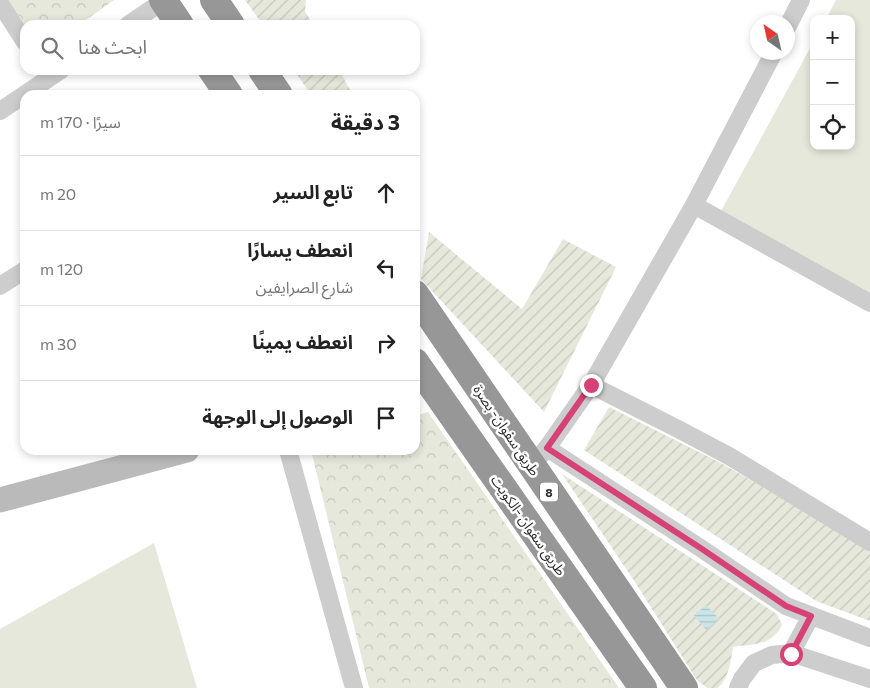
<!DOCTYPE html>
<html lang="ar">
<meta charset="utf-8">
<style>
:root{--surface:#fff;--page:#f2f2f2;--text:#222;--muted:#767676;--line:#e0e0e0}
body{margin:0;font-family:Commissioner,"Noto Sans Arabic",sans-serif;background:var(--page);color:var(--text);direction:rtl}
.controls{position:absolute;right:15px;top:15px;display:grid;overflow:hidden;border-radius:10px;box-shadow:0 2px 8px #0003}
.controls button{width:45px;height:45px;display:grid;place-items:center;padding:0;border:0;border-bottom:1px solid var(--line);background:var(--surface);color:var(--text);font:25px sans-serif}
.compass{position:absolute;left:750px;top:15px;width:45px;height:45px;border-radius:50%;background:var(--surface);box-shadow:0 2px 8px #0003;rotate:326deg}
.stop{position:absolute;width:15px;height:15px;margin:-11px;border:4px solid #d64276;border-radius:50%;background:#fff}
.stop.end{background:#d64276;border-color:#fff;box-shadow:0 1px 5px #0008}
.list{margin:0;padding:0;list-style:none}
h2{display:flex;justify-content:space-between;align-items:center;height:65px;margin:0;padding:0 20px;font-size:21px}
h2 small{font-size:16px;font-weight:400;color:var(--muted)}
.list li{display:grid;grid-template-columns:32px 1fr auto;gap:15px;align-items:center;box-sizing:border-box;height:75px;padding:0 20px;border-top:1px solid var(--line)}
.list b{display:block;font-size:19px;white-space:nowrap}
.list p{margin:0;font-size:16px;white-space:nowrap;color:var(--muted)}
.list em{font-size:16px;font-style:normal;color:var(--muted)}
.icon{flex:none;width:28px;height:28px;fill:none;stroke:currentColor;stroke-width:2;stroke-linecap:round;stroke-linejoin:round}
.map{position:relative;flex:none;width:870px;height:688px;overflow:hidden;direction:ltr}
.search{position:absolute;background:var(--surface);box-shadow:0 2px 8px #0003;left:20px;top:20px;width:400px;height:55px;display:flex;align-items:center;gap:12px;box-sizing:border-box;padding:0 18px;border-radius:15px;color:var(--muted);font-size:19px}
.panel{position:absolute;background:var(--surface);box-shadow:0 2px 8px #0003;left:20px;top:90px;width:400px;height:365px;border-radius:15px;direction:rtl}
.map>svg:first-child{display:block}
.park{fill:url(#park-crowns)}
.garden{fill:url(#garden-furrows)}
.pitch{fill:#e6e8dc}
.water{fill:url(#water-rules)}
.lines{fill:none;stroke-linecap:round;stroke-linejoin:round}
.street{stroke:#cdcdcd;stroke-width:18}
.secondary{stroke:#bababa;stroke-width:25}
.highway{stroke:#979797;stroke-width:28}
.route{stroke:#d64276;stroke-width:6}
.labels{text-anchor:middle;dominant-baseline:central;stroke-width:5;stroke-linejoin:round;paint-order:stroke}
.shield{fill:#fff;stroke:#6e6e6e;stroke-width:1}
.shield-label{font-size:12px;font-weight:bold;fill:#303030}
.street-label{font-size:14px;fill:#303030;stroke:#fff}
</style>
<div class="map">
<svg width="870" height="688" viewBox="0 0 870 688">
<defs>
<pattern id="park-crowns" width="20" height="18" patternUnits="userSpaceOnUse" patternTransform="scale(1.25)"><rect width="20" height="18" fill="#e6e8dc"/><path d="M2 6a3 3 0 1 1 6 0M12 15a3 3 0 1 1 6 0" fill="none" stroke="#c6c7bd"/></pattern>
<pattern id="garden-furrows" width="10" height="10" patternUnits="userSpaceOnUse" patternTransform="scale(1.25)"><rect width="10" height="10" fill="#e6e8dc"/><path d="M-1 1l2-2M0 10L10 0M9 11l2-2" fill="none" stroke="#c6c7bd"/></pattern>
<pattern id="water-rules" width="6" height="5" patternUnits="userSpaceOnUse" patternTransform="scale(1.25)"><rect width="6" height="5" fill="#cae4e7"/><path d="M0 2.5h6" fill="none" stroke="#aec4c6"/></pattern>
</defs>
<rect width="100%" height="100%" fill="#fff"/>
<g class="park">
<polygon points="9,0 114,0 79,25 25,25"/>
<polygon points="428,412 619,688 369,688 311,450 415,450 415,416"/>
</g>
<g class="garden">
<polygon points="245,0 306,0 305,11 313,25 263,25"/>
<polygon points="294,70 339,70 353,95 311,95"/>
<polygon points="429,232 522,309 563,239 616,267 544,412 421,279"/>
<polygon points="609,407 721,463 870,549 870,621 816,601 584,450"/>
<path d="M562 474 777 614 782 625C772 646 753 644 733 647 731 660 729 678 718 688H707L697 680 633 579Z"/>
</g>
<g class="pitch">
<polygon points="836,0 870,0 870,297 720,213 814,41 814,146 851,146 851,19 826,19"/>
<polygon points="154,543 197,688 0,688 0,629"/>
</g>
<polygon class="water" points="706,605 719,619 706,630 694,615"/>
<g class="lines">
<g class="street">
<polyline points="0,3 25,42"/>
<polyline points="128,25 163,1"/>
<polyline points="788,26 801,0"/>
<polyline points="0,111 61,70"/>
<polyline points="694,205 870,303"/>
<polyline points="0,286 25,270"/>
<polyline points="591,385 678,429 729,456 870,542"/>
<polyline points="547,448 702,549 786,606 870,638"/>
<polyline points="288,450 354,688"/>
<polyline points="531,466 547,448 591,385 694,205 774,52"/>
<polyline points="791,653 811,616"/>
<polyline points="738,688 742,679 754,663 772,655 791,653 870,679"/>
</g>
<polyline class="secondary" points="0,500 187,450"/>
<g class="highway">
<polyline points="163,0 180,25"/>
<polyline points="214,0 231,25"/>
<polyline points="212,70 229,95"/>
<polyline points="262,70 279,95"/>
<polyline points="415,294 684,688"/>
<polyline points="415,362 643,688"/>
</g>
</g>
<g class="lines">
<polyline class="route" points="591,385 547,448 702,549 786,606 811,616 791,654"/>
</g>
<g class="labels">
<rect class="shield" x="540" y="482.5" width="18" height="19" rx="4"/>
<g class="shield-label">
<text x="549" y="492">8</text>
</g>
<g class="street-label">
<text transform="translate(507 430) rotate(56)">طريق سفوان- بصرة</text>
<text transform="translate(529 525) rotate(55)">طريق سفوان -الكويت</text>
</g>
</g>
</svg>
<div class="controls">
<button>+</button>
<button>−</button>
<button><svg class="icon" aria-label="locate" viewBox="0 0 24 24"><circle cx="12" cy="12" r="6"/><path d="M12 2v4M12 18v4M2 12h4M18 12h4"/></svg></button>
</div>
<svg class="compass" viewBox="-18 -18 36 36"><path d="M0-13l5 13h-10z" fill="#e53935"/><path d="M0 13l5-13h-10z" fill="#767676"/></svg>
<div class="stop" style="left:791px;top:654px"></div>
<div class="stop end" style="left:591px;top:385px"></div>
<div class="search"><svg class="icon" aria-label="search" viewBox="0 0 24 24"><circle cx="10" cy="10" r="6"/><path d="M15 15l6 6"/></svg>ابحث هنا</div>
<section class="panel">
<h2>3 دقيقة<small>سيرًا · 170 m</small></h2>
<ul class="list">
<li><svg class="icon" aria-label="ahead" viewBox="0 0 24 24"><path d="M12 20V5M6 11l6-6 6 6"/></svg><div><b>تابع السير</b></div><em>20 m</em></li>
<li><svg class="icon" aria-label="left" viewBox="0 0 24 24"><path d="M17 20v-9H6M10 6l-5 5 5 5"/></svg><div><b>انعطف يسارًا</b><p>شارع الصرايفين</p></div><em>120 m</em></li>
<li><svg class="icon" aria-label="right" viewBox="0 0 24 24"><path d="M7 20v-9h11M14 6l5 5-5 5"/></svg><div><b>انعطف يمينًا</b></div><em>30 m</em></li>
<li><svg class="icon" aria-label="arrive" viewBox="0 0 24 24"><path d="M6 21V4h12l-3 4 3 4H6"/></svg><div><b>الوصول إلى الوجهة</b></div></li>
</ul>
</section>
</div>
